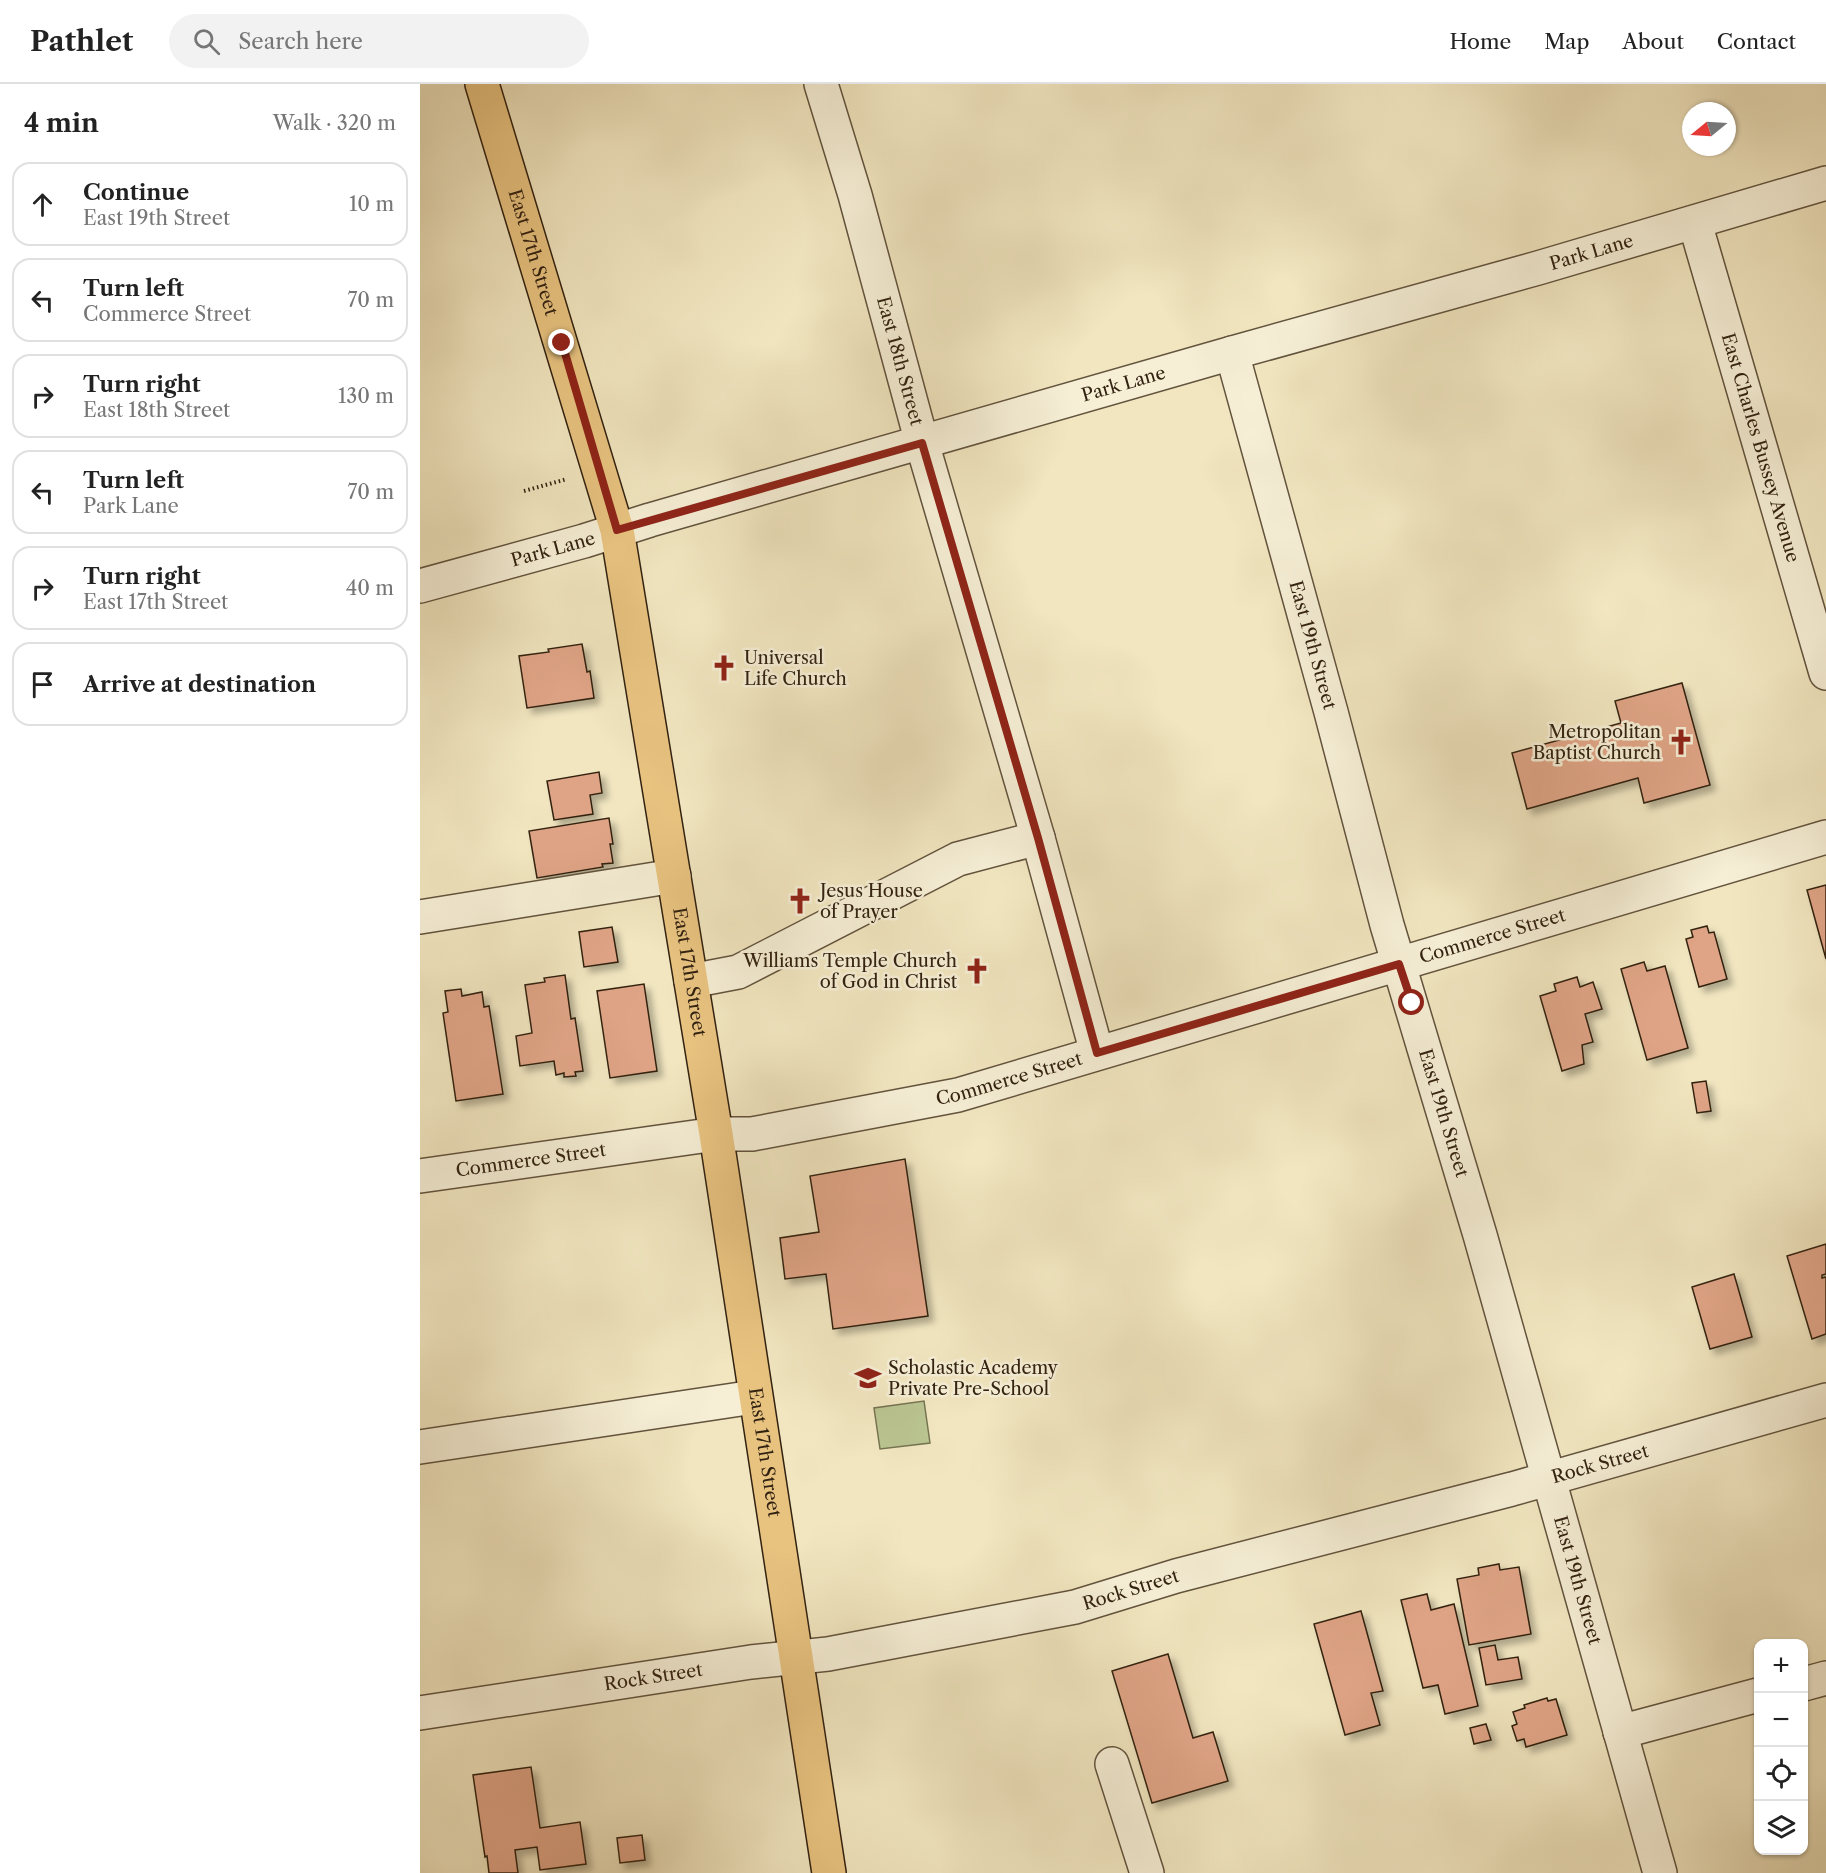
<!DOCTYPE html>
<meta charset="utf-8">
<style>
:root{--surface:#fff;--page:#f2f2f2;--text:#222;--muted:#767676;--line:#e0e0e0}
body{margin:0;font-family:"Libre Caslon Text",serif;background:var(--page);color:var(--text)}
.controls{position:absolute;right:18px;bottom:18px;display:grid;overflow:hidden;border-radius:12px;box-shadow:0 2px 4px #0004}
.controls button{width:54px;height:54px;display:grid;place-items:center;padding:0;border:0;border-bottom:2px solid var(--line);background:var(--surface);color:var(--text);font:30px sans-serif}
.compass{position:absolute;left:1262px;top:18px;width:54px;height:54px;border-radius:50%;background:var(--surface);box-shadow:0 2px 4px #0004;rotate:252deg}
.stop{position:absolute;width:18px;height:18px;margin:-14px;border:4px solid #8f2418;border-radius:50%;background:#fff}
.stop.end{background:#8f2418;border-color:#fff;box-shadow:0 2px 6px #0008}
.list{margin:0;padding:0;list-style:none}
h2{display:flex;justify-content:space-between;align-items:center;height:78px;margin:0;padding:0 24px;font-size:26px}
h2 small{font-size:20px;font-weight:400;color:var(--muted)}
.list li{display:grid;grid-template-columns:39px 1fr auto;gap:18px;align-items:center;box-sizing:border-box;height:84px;margin:0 12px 12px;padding:0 12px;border:2px solid var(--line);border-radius:18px}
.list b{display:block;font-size:22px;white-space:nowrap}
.list p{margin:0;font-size:20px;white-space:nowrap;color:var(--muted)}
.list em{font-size:20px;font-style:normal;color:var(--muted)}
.icon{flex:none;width:33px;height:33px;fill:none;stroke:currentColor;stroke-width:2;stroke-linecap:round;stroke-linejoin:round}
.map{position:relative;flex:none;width:1406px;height:1789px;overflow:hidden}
header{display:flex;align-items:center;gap:36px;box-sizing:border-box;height:84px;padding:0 30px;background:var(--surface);border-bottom:2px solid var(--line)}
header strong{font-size:28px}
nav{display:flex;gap:33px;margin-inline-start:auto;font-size:21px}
.search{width:420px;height:54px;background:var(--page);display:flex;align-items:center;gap:15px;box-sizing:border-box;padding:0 21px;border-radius:33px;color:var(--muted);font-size:22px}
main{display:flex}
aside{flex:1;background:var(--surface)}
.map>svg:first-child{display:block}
.green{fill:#bac592;stroke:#767452;stroke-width:1.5}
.building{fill:#dfa486;stroke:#322211;stroke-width:1.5;filter:url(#shadow)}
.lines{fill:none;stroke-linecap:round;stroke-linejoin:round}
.minor-casing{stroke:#62533d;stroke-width:36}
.major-casing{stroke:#322211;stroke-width:36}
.path{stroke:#322211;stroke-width:4;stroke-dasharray:1.5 3;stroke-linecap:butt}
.minor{stroke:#f6efd6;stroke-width:33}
.major{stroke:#e8c380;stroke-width:33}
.route{stroke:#8f2418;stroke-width:8}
.labels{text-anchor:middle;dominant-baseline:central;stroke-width:5;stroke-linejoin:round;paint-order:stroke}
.street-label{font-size:18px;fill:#322211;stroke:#f6efd6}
.poi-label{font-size:18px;fill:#322211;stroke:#f6efd6;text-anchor:start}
</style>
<header>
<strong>Pathlet</strong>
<div class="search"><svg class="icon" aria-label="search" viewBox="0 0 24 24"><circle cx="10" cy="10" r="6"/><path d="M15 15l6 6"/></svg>Search here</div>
<nav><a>Home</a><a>Map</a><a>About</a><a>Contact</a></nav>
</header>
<main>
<aside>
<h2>4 min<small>Walk · 320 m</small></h2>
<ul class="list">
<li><svg class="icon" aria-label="ahead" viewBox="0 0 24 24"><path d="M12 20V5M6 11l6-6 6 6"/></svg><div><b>Continue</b><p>East 19th Street</p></div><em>10 m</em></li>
<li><svg class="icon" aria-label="left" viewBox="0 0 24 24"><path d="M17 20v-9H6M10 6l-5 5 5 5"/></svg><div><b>Turn left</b><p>Commerce Street</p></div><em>70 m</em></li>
<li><svg class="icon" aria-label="right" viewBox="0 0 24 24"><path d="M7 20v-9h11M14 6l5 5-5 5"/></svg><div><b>Turn right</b><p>East 18th Street</p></div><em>130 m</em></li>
<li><svg class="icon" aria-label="left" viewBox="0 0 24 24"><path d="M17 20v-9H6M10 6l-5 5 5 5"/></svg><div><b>Turn left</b><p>Park Lane</p></div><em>70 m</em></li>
<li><svg class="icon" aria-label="right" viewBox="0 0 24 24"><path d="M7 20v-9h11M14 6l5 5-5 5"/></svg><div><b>Turn right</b><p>East 17th Street</p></div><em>40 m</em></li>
<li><svg class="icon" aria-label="arrive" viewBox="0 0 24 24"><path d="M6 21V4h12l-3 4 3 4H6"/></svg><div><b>Arrive at destination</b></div></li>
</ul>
</aside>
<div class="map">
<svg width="1406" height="1789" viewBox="0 0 1406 1789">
<defs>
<filter id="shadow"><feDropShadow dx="5.5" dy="5.5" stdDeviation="3" flood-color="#0004"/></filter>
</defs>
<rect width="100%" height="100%" fill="#f1e6c0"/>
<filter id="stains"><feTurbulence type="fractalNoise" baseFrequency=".00333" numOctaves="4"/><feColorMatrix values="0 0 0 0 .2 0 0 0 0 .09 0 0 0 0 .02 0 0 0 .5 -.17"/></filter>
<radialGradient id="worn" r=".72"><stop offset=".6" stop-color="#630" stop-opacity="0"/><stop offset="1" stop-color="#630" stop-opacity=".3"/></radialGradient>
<polygon class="green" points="504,1317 510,1359 460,1365 454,1324"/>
<g class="building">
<polygon points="162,560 167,588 170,587 174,614 107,624 99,572 129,568 128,565"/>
<polygon points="1262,599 1290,701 1224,719 1218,694 1107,725 1092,669 1201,639 1195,617"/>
<polygon points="179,688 182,709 170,711 173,730 134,736 127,697"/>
<polygon points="189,734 193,760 190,760 193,779 182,780 183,783 117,794 109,747"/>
<polygon points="1406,801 1406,875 1387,806"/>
<polygon points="1287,842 1289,849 1294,848 1307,895 1279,903 1266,855 1273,853 1271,846"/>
<polygon points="192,843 198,878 164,883 159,848"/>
<polygon points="1224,878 1227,887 1245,882 1268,964 1227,976 1201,885"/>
<polygon points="145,891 151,935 155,934 163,987 155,988 156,992 144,993 144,989 136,991 134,977 100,982 96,952 112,949 105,901 125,898 124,894"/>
<polygon points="1157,893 1160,903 1173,898 1182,925 1165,930 1173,958 1162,961 1164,980 1142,987 1120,912 1136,907 1134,900"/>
<polygon points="224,900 237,987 190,994 177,907"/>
<polygon points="41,905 42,912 62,908 64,923 69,922 83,1010 36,1017 23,929 28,928 25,907"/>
<polygon points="1286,997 1291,1027 1277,1029 1272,999"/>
<polygon points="485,1075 508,1232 413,1245 406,1190 365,1195 360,1154 399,1148 390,1092"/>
<polygon points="1406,1160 1406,1190 1402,1191 1402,1194 1406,1193 1406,1250 1392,1255 1367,1172"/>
<polygon points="1314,1190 1332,1253 1290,1265 1272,1203"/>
<polygon points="1079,1480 1080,1486 1099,1483 1111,1550 1049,1561 1037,1495 1059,1491 1058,1484"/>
<polygon points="1007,1510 1011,1526 1034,1520 1058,1622 1025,1630 1018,1601 1003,1604 981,1516"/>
<polygon points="941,1527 963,1607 951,1609 960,1641 925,1651 894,1540"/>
<polygon points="1075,1561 1078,1576 1098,1573 1102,1595 1066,1601 1059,1564"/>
<polygon points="748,1570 773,1654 793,1648 808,1697 732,1719 692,1587"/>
<polygon points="1127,1614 1128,1617 1136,1615 1147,1651 1106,1663 1104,1655 1097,1657 1092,1642 1097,1640 1093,1628 1105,1624 1104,1621"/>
<polygon points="1066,1640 1071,1656 1054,1660 1050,1644"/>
<polygon points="111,1683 120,1744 160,1738 166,1780 120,1786 117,1763 95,1766 98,1789 69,1789 67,1772 65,1773 53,1691"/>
<polygon points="222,1751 225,1776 200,1779 197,1754"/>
</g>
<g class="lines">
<g class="minor-casing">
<g id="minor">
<path id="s1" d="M401 0 435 111 502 359 618 754 677 969"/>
<path id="s2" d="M1275 139 1406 589"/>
<path id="s3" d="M812 269 911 628 967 841 1060 1151 1240 1789"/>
<path id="s4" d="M0 502 164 457 230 436 812 269 1118 184 1406 99"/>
<polyline points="0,833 254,792"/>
<polyline points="271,897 318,888 538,775 618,754"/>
<path id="s5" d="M0 1092 296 1050H332L538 1011 1406 753"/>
<polyline points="0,1363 334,1313"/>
<polyline points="1384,1600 1406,1594"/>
<path id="s6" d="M0 1629 331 1578 408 1570 655 1523 756 1492 1092 1405 1406 1316"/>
<polyline points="1200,1648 1338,1611"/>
<polyline points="692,1680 727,1789"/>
</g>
</g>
<g class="major-casing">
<g id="major">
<path id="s7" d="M62 0 197 446 296 1050 409 1789"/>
</g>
</g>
<polyline class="path" points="104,407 147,395"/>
<use href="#minor" class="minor"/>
<use href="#major" class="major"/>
</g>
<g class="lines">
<polyline class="route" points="142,259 197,446 502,359 618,754 677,969 979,880 992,919"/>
</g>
<defs>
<g id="church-bare" transform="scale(2.07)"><path d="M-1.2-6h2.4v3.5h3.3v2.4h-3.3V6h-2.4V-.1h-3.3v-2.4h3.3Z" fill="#8f2418" stroke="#f6efd6" stroke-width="2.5" paint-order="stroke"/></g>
<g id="school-bare" transform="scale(2.07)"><path d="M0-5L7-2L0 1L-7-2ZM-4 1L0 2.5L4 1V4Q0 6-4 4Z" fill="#8f2418" stroke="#f6efd6" stroke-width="2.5" paint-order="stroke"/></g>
</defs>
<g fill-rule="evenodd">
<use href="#church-bare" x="304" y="584"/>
<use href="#church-bare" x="1261" y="658"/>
<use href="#church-bare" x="380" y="817"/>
<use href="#church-bare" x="557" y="887"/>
<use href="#school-bare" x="448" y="1294"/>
</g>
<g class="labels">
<g class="street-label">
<text stroke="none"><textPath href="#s7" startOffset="176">East 17th Street</textPath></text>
<text stroke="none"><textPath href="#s4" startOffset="1218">Park Lane</textPath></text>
<text stroke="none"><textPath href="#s1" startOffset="288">East 18th Street</textPath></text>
<text stroke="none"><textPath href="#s4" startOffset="732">Park Lane</textPath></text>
<text stroke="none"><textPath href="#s2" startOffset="234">East Charles Bussey Avenue</textPath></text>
<text stroke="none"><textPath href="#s4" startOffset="138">Park Lane</textPath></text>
<text stroke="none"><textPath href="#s3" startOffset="303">East 19th Street</textPath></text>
<text stroke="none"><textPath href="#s5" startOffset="1102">Commerce Street</textPath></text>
<text stroke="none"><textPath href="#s7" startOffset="914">East 17th Street</textPath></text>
<text stroke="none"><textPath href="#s5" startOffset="598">Commerce Street</textPath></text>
<text stroke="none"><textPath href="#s3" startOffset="789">East 19th Street</textPath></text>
<text stroke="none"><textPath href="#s5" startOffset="112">Commerce Street</textPath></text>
<text stroke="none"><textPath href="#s7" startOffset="1400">East 17th Street</textPath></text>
<text stroke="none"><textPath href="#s6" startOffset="1208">Rock Street</textPath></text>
<text stroke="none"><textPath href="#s3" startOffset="1275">East 19th Street</textPath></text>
<text stroke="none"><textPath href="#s6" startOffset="722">Rock Street</textPath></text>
<text stroke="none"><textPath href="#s6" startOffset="236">Rock Street</textPath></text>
</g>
<g class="poi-label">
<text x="324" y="574">Universal<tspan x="324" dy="21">Life Church</tspan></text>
<text x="1241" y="648" text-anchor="end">Metropolitan<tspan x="1241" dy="21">Baptist Church</tspan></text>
<text x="400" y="807">Jesus House<tspan x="400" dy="21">of Prayer</tspan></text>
<text x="537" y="877" text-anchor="end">Williams Temple Church<tspan x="537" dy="21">of God in Christ</tspan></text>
<text x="468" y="1284">Scholastic Academy<tspan x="468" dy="21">Private Pre-School</tspan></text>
</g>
</g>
<rect width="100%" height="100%" filter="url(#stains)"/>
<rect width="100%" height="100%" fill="url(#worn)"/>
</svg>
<div class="controls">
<button>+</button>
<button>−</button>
<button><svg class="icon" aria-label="locate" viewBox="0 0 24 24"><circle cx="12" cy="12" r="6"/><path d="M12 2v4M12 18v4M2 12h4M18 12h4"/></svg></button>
<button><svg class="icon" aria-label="layers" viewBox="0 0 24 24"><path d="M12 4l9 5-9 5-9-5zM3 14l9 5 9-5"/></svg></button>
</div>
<svg class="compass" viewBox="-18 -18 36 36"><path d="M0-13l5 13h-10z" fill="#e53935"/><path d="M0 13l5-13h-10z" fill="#767676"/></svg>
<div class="stop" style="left:992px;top:919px"></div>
<div class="stop end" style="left:142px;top:259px"></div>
</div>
</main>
